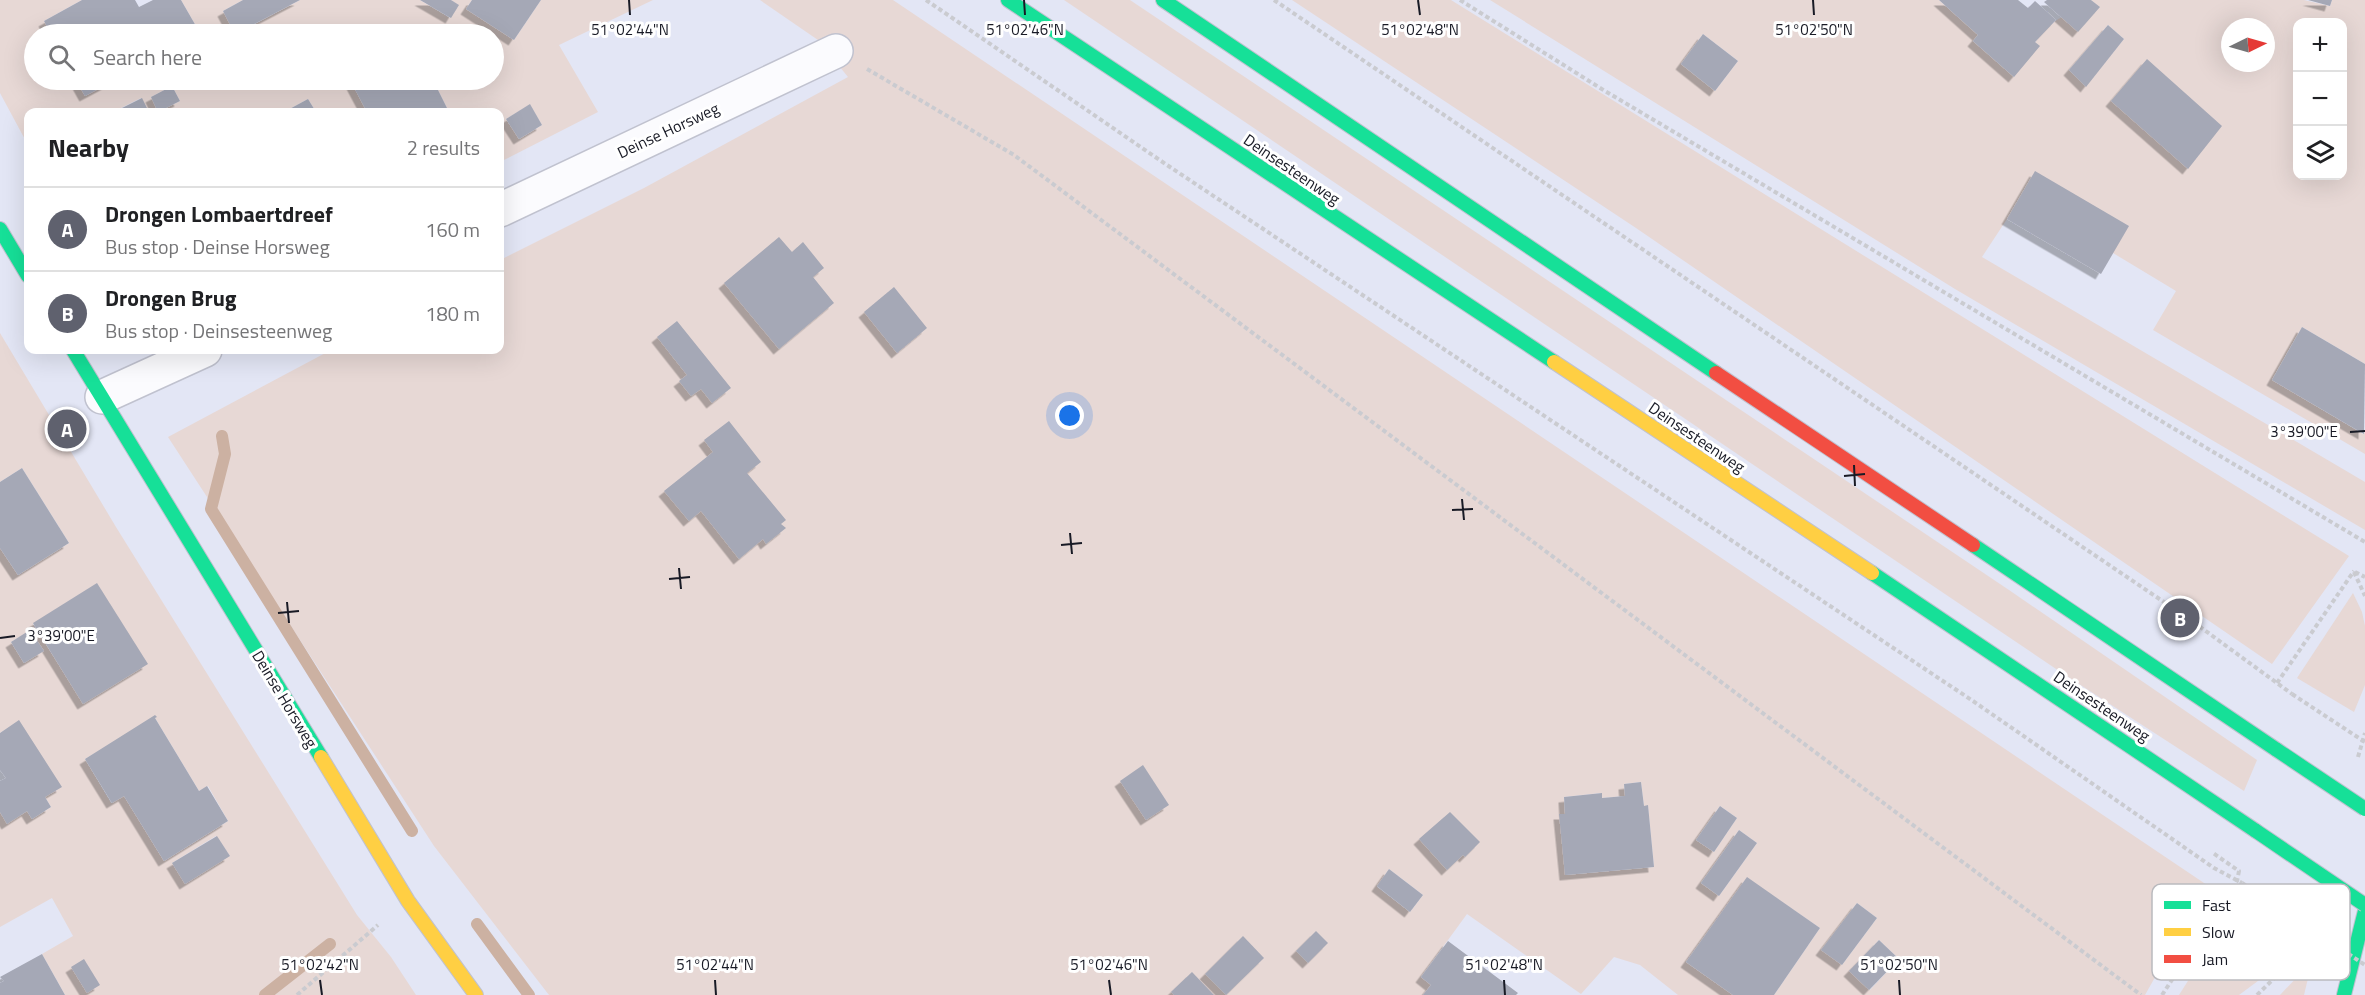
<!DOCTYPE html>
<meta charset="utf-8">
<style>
:root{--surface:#fff;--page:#f2f2f2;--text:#202124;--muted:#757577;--line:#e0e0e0;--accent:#5f616e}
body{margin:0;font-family:"Titillium Web",sans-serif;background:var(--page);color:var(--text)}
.controls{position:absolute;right:18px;top:18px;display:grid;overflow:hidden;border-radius:12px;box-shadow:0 6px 24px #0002}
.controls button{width:54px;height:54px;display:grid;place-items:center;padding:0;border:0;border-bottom:2px solid var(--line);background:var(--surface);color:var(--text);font:30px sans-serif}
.compass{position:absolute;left:2221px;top:18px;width:54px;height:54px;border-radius:50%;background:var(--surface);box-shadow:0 6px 24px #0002;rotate:85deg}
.you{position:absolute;left:1070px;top:416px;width:21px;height:21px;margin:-15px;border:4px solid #fff;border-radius:50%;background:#1a73e8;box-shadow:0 0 0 9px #1a73e833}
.badge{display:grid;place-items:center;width:39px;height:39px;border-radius:50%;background:var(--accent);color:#fff;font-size:20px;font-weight:700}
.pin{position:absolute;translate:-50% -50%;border:3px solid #fff;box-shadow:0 2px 6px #0006}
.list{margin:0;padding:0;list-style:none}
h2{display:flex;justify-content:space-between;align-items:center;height:78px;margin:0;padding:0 24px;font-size:26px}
h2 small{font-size:20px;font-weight:400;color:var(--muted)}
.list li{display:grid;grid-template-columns:39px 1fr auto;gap:18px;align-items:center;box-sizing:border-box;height:84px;padding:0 24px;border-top:2px solid var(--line)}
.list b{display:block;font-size:22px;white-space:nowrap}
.list p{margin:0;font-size:20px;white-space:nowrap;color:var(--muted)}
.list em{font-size:20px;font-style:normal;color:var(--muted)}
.icon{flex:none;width:33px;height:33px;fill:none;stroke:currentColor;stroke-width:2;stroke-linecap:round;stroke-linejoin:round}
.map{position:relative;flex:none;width:2365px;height:995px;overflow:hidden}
.search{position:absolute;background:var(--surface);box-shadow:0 6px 24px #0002;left:24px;top:24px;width:480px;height:66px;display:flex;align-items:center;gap:15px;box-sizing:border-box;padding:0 21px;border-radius:33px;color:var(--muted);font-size:22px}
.panel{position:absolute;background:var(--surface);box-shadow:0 6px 24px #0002;left:24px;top:108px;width:480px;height:246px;border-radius:12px}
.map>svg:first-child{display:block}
.green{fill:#e7d8d5;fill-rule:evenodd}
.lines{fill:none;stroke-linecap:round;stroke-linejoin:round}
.stream{stroke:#ccb1a2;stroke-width:12}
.building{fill:#a5a8b6;filter:url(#shadow)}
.street-casing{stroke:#c0c2cf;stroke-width:36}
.fast-casing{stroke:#c0c2cf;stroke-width:16}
.slow-casing{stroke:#c0c2cf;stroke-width:16}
.jam-casing{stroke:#c0c2cf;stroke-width:16}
.path{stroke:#cacbd0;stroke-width:4;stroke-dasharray:4.5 3;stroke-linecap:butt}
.street{stroke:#fbfbfe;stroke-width:33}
.fast{stroke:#16e098;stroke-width:14}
.slow{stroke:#ffcf43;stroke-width:14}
.jam{stroke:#f24e42;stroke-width:14}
.fast-bridge-casing{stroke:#c0c2cf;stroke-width:16;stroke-linecap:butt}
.path-bridge{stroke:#cacbd0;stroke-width:4;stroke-dasharray:4.5 3;stroke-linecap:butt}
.fast-bridge{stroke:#16e098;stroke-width:14}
.ticks{fill:none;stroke:#181a25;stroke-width:2}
.labels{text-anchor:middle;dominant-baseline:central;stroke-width:6;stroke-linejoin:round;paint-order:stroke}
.street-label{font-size:16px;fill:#181a25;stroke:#fff}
.key{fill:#fff;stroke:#bababe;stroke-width:1.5}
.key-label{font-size:16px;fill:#181a25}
.ticks-label{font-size:15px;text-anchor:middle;fill:#181a25;stroke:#fff;stroke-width:6;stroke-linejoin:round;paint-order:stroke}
</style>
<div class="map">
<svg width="2365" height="995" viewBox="0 0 2365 995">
<defs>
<filter id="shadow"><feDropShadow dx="-5.5" dy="5.5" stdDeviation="0" flood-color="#0004"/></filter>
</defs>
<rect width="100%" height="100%" fill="#e3e6f5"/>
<g class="green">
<path d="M0 0H82L44 21 51 34H34V80H76L85 96 115 80H350L367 112H316L308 99 284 112H149L141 98 121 108 123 112H28V145L0 93ZM172 86 180 101 158 112 151 97Z"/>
<path d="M181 0H243L223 11 236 34 300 0H420L450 18 458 5 451 0H472L466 9 514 40 541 0H653L559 45 598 112 500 162V112H449L433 80H494V34H197L200 33ZM530 105 542 125 519 139 506 119Z"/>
<path d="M760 0H893L2207 885 2145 995H1774L1820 928 1747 878 1686 962 1733 995H1678L1640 965 1614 957 1581 994 1467 914 1421 977 1431 985 1423 995H549L434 846 168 437 331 350H500V260L644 188 848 77 818 40ZM1641 782 1644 806H1648L1654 867 1566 875 1560 814H1565L1564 797 1601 793 1602 798 1625 796 1624 784ZM1720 806 1737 818 1714 852 1696 840ZM1739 830 1757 843 1719 896 1701 883ZM1389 869 1423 895 1410 912 1377 887ZM1857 903 1877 918 1842 965 1822 950ZM1879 940 1899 959 1870 990 1850 971Z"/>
<polygon points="1064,0 1130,0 2009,590 2257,760 2244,791 2062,673"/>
<polygon points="1292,0 1451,0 2349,556 2272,664 1636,228"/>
<path d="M1490 0H1939L1978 35 1973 41 2014 77C2026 57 2040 28 2062 17L2078 31 2099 7 2091 0H2304L2330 6 2332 0H2365V364L2302 327 2272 380 2363 434 2365 432V454L2153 330 2176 291 2113 253 2007 219 1982 257 2365 482V530L1955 289ZM2298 22H2342V176H2298ZM2108 25 2124 39 2086 86 2069 70ZM2230 27H2266V63H2230ZM1703 34 1738 61 1715 91 1681 64Z"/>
<path d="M0 333 116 527 357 915 391 957 416 995H65L42 954 73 936 52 898 0 927V812L7 823 27 811 32 819 51 807 45 797 19 721 0 733V548L18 575 69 543 22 468 0 482ZM97 584 83 703 33 624ZM30 631 43 651 24 663 11 642ZM155 718 199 791 208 786 228 821 164 861 124 796 111 803 85 759ZM216 836 230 856 172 863Z"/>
<polygon points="2353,593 2362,612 2365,626 2365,685 2354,712 2297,678"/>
<polygon points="2238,902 2292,937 2285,955 2262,978 2239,995 2179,995"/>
<polygon points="2310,970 2304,995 2280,995 2301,973"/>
</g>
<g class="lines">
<g class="stream">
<polyline points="222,436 225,454 211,509 412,831"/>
<polyline points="477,924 529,995"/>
<polyline points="265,995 330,944"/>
</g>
</g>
<g class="building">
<polygon points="82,0 135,0 139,7 153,0 181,0 200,33 51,34 44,21"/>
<polygon points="243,0 300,0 235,34 223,11"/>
<polygon points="420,0 451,0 459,5 451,18"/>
<polygon points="472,0 541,0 514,40 466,9"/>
<polygon points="1939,0 2018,0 2028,8 2035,1 2056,20 2035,42 2040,46 2014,77 1973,41 1978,35"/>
<polygon points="2047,0 2091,0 2100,7 2078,32 2044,2"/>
<polygon points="2308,0 2332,0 2330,6"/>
<polygon points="2108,25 2124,39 2086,87 2069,70"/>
<polygon points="1703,34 1738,61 1715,91 1681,64"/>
<polygon points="2147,59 2222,126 2188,169 2111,101"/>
<polygon points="76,80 115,80 85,96"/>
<polygon points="350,80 433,80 449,112 367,112"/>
<polygon points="172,86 180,101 158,112 151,97"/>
<polygon points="142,98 149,112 123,112 120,109"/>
<polygon points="308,99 316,112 284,112"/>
<polygon points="530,104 542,125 519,139 506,119"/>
<polygon points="2035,171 2129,226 2101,274 2007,219"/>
<polygon points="779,237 792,252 803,242 824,268 813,277 834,303 779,349 724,283"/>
<polygon points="894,287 927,328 897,353 864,312"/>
<polygon points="677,321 731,388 712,403 701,389 691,396 679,381 687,375 657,337"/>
<polygon points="2302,327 2365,364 2364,434 2272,380"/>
<polygon points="729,421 761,462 747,473 786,520 781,524 786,528 766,544 763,539 739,559 701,511 689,521 664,491 713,452 704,440"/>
<polygon points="22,468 69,543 18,575 0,548 0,482"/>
<polygon points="97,583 148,664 83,704 33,623"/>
<polygon points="30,630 44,651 24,663 11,642"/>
<polygon points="155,715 157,717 155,718 199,791 207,786 228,821 164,861 124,796 112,803 85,759"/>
<polygon points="19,720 62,787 45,797 51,807 32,819 27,811 7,824 0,812 0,781 6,778 0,770 0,733"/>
<polygon points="1143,765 1169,805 1146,820 1120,781"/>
<polygon points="1641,782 1644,806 1648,805 1654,867 1565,875 1559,814 1565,814 1564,797 1602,793 1602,798 1625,796 1624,784"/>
<polygon points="1720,806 1737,818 1714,852 1696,840"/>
<polygon points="1450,812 1480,842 1465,857 1463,855 1447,870 1419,839"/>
<polygon points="1739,830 1757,843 1719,896 1701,883"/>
<polygon points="217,836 230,856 185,884 172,863"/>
<polygon points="1389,869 1423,895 1410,912 1377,886"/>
<polygon points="1747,877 1820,928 1774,995 1733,995 1686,962"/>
<polygon points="1857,903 1877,918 1842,965 1821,950"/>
<polygon points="1316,931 1328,943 1308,963 1296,951"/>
<polygon points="1243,936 1264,958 1226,995 1205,974"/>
<polygon points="1879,940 1899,959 1869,990 1849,971"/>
<polygon points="1448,941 1518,993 1516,995 1423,995 1431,985 1421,977"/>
<polygon points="42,954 65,995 0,995 0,983 4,981 0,977"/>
<polygon points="84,959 100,985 87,993 71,967"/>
<polygon points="1192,972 1214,995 1174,995 1171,992"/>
</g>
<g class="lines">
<g class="street-casing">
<g id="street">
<polyline points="500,210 836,51"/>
<polyline points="102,397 205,350"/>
</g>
</g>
<g class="fast-casing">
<g id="fast">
<polyline points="1008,0 1554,362"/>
<polyline points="1163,0 1716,373"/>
<polyline points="0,229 28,276"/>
<polyline points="73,350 321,757"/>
<polyline points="1973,545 2277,750"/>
<polyline points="1872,573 2256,831"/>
<polyline points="2344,995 2365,911"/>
</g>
</g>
<g class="slow-casing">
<g id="slow">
<polyline points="1554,362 1872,573"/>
<polyline points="321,757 408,901 476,995"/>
</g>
</g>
<g class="jam-casing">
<polyline id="jam" points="1716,373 1973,545"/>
</g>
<g class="path">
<polyline points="926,0 1167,165 1973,701 2214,868 2242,883"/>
<polyline points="1274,0 2192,621 2292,694"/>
<polyline points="1460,0 1605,91 2365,542"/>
<polyline points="867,69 1014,155 2141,995"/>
<polyline points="2354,572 2365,596"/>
<polyline points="2355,572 2365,577"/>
<polyline points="2277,683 2354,571"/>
<polyline points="2358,757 2365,733"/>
<polyline points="297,995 378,925"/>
<polyline points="2162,995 2237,881 2239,871 2213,853"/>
<polyline points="2257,995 2302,951 2312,914"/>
</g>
<use href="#street" class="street"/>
<use href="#fast" class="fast"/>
<use href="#slow" class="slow"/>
<use href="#jam" class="jam"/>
<g class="fast-bridge-casing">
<g id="fast-bridge">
<polyline points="2277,750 2365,809"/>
<polyline points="2256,831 2365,905"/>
</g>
</g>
<g class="path-bridge">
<polyline points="2292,694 2365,742"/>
<polyline points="2242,883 2365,965"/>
</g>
<use href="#fast-bridge" class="fast-bridge"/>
</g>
<path class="ticks" d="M629 0 630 15M1024 0 1025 15M1418 0 1420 15M1813 0 1814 15M2350 432 2365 431M1854 465 1855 486M1844 476 1865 474M1462 499 1464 520M1452 510 1473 509M1070 533 1072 554M1061 545 1082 543M679 568 681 589M669 579 690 577M287 602 289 623M278 613 299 611M0 638 15 636M320 980 322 995M715 980 716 995M1109 980 1111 995M1504 980 1505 995M1899 980 1900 995"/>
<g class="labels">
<g class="street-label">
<text transform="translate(668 130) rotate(-25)">Deinse Horsweg</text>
<text transform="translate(1292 169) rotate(34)">Deinsesteenweg</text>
<text transform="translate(1697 437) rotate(34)">Deinsesteenweg</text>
<text transform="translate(285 699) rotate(59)">Deinse Horsweg</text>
<text transform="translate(2102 706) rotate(34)">Deinsesteenweg</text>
</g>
</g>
<rect x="2152" y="884" width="198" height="96" rx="9" class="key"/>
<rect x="2164" y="901" width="27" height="8" fill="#16e098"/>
<rect x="2164" y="928" width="27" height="8" fill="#ffcf43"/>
<rect x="2164" y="955" width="27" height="8" fill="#f24e42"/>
<g class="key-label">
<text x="2202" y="911">Fast</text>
<text x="2202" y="938">Slow</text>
<text x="2202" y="965">Jam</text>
</g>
<g class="ticks-label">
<text x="630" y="35">51°02'44"N</text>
<text x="1025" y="35">51°02'46"N</text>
<text x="1420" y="35">51°02'48"N</text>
<text x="1814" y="35">51°02'50"N</text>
<text x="2304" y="437">3°39'00"E</text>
<text x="61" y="641">3°39'00"E</text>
<text x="320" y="970">51°02'42"N</text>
<text x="715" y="970">51°02'44"N</text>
<text x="1109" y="970">51°02'46"N</text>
<text x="1504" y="970">51°02'48"N</text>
<text x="1899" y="970">51°02'50"N</text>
</g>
</svg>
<div class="controls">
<button>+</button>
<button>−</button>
<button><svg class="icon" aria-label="layers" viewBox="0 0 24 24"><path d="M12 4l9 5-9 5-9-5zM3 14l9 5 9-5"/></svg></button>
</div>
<svg class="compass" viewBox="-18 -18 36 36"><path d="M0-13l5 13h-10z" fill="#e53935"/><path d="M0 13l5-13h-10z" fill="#757577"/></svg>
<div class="you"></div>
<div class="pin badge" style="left:67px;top:429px">A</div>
<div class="pin badge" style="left:2180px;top:618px">B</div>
<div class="search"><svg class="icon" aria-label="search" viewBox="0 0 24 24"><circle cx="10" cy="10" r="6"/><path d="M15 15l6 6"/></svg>Search here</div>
<section class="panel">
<h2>Nearby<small>2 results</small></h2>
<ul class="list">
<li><span class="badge">A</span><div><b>Drongen Lombaertdreef</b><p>Bus stop · Deinse Horsweg</p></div><em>160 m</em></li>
<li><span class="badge">B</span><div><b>Drongen Brug</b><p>Bus stop · Deinsesteenweg</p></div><em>180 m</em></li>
</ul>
</section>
</div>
